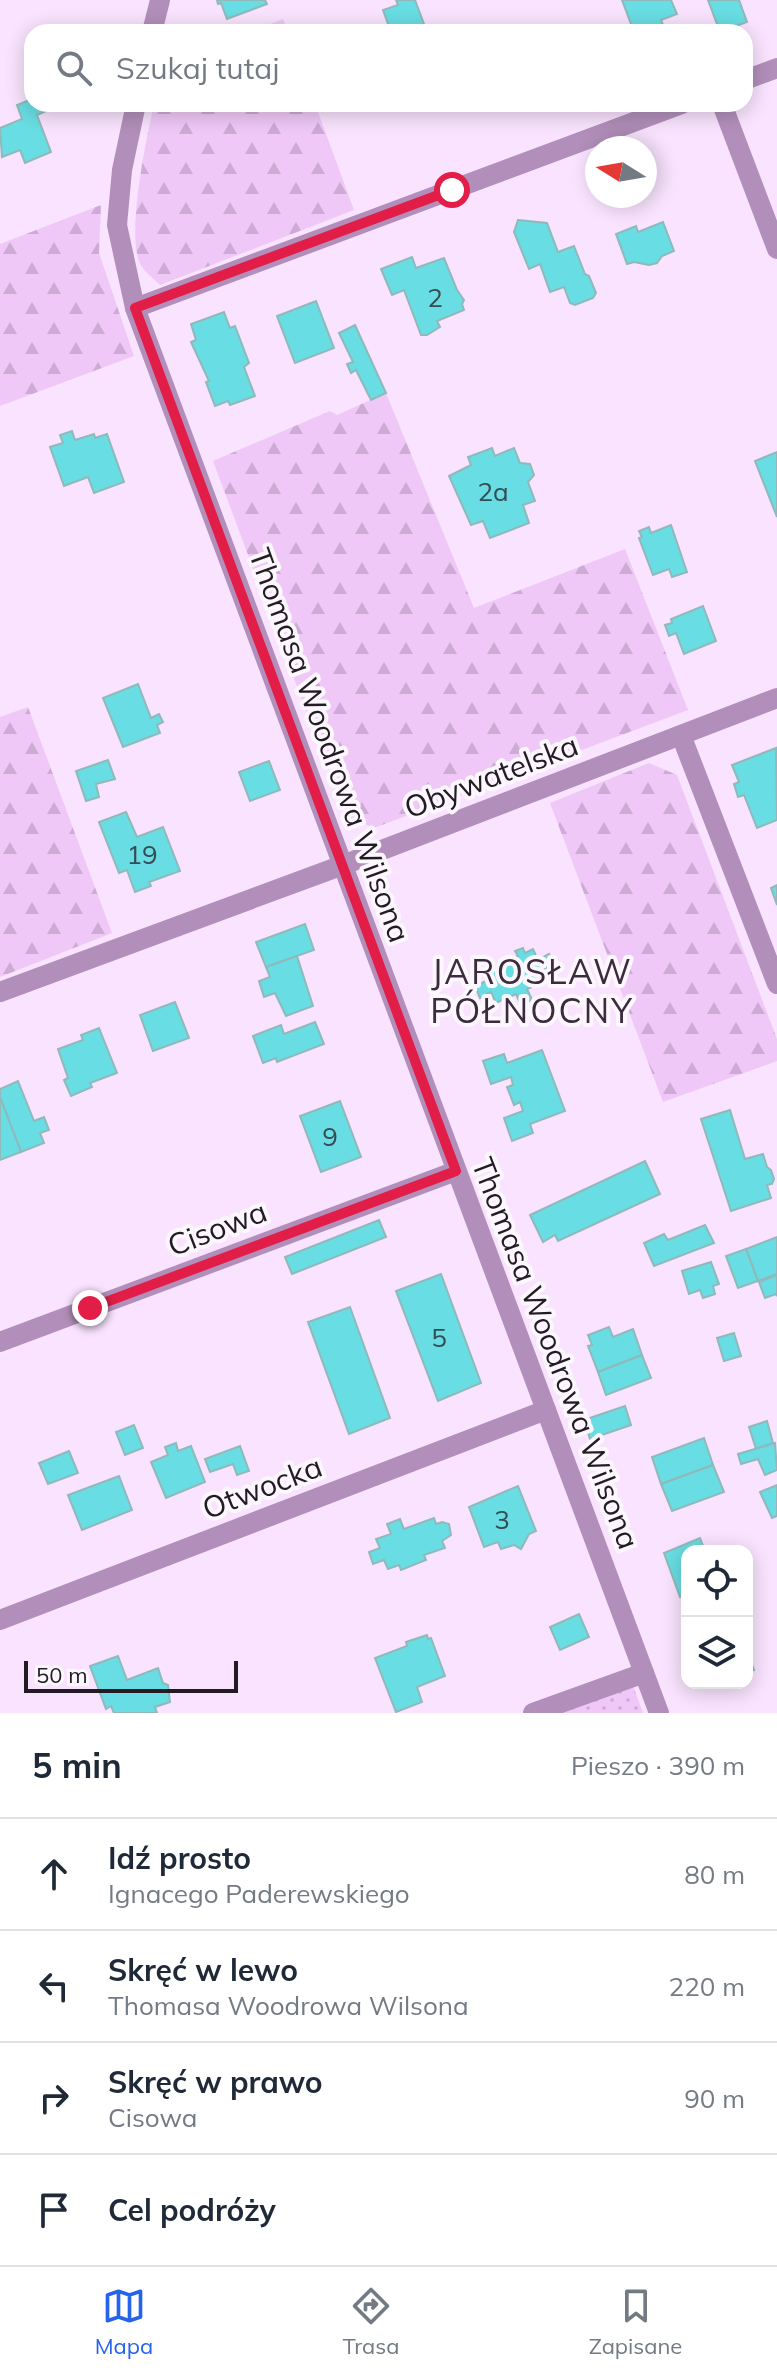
<!DOCTYPE html>
<html lang="pl">
<meta charset="utf-8">
<style>
:root{--surface:#fff;--page:#f6f6f7;--text:#1f2937;--muted:#747a83;--line:#e0e1e3;--accent:#2563eb}
body{margin:0;font-family:Mulish,sans-serif;background:var(--page);color:var(--text)}
.controls{position:absolute;right:24px;bottom:24px;display:grid;overflow:hidden;border-radius:16px;box-shadow:0 4px 20px #0003}
.controls button{width:72px;height:72px;display:grid;place-items:center;padding:0;border:0;border-bottom:2px solid var(--line);background:var(--surface);color:var(--text);font:40px sans-serif}
.compass{position:absolute;left:585px;top:136px;width:72px;height:72px;border-radius:50%;background:var(--surface);box-shadow:0 4px 20px #0003;rotate:281deg}
.scale{position:absolute;left:24px;bottom:20px;width:214px;box-sizing:border-box;padding-left:8px;border:4px solid #231b24;border-top:0;font-size:22px;line-height:28px;white-space:nowrap;color:#231b24;-webkit-text-stroke:6px #fcf7fd;paint-order:stroke}
.stop{position:absolute;width:24px;height:24px;margin:-18px;border:6px solid #e11d48;border-radius:50%;background:#fff}
.stop.end{background:#e11d48;border-color:#fff;box-shadow:0 2px 8px #0008}
.list{margin:0;padding:0;list-style:none}
h2{display:flex;justify-content:space-between;align-items:center;height:104px;margin:0;padding:0 32px;font-size:34px}
h2 small{font-size:26px;font-weight:400;color:var(--muted)}
.list li{display:grid;grid-template-columns:52px 1fr auto;gap:24px;align-items:center;box-sizing:border-box;height:112px;padding:0 32px;border-top:2px solid var(--line)}
.list b{display:block;font-size:30px;white-space:nowrap}
.list p{margin:0;font-size:26px;white-space:nowrap;color:var(--muted)}
.list em{font-size:26px;font-style:normal;color:var(--muted)}
.icon{flex:none;width:44px;height:44px;fill:none;stroke:currentColor;stroke-width:2;stroke-linecap:round;stroke-linejoin:round}
.map{position:relative;flex:none;width:777px;height:1713px;overflow:hidden}
.search{position:absolute;background:var(--surface);box-shadow:0 4px 20px #0003;left:24px;right:24px;top:24px;height:88px;display:flex;align-items:center;gap:20px;box-sizing:border-box;padding:0 28px;border-radius:24px;color:var(--muted);font-size:30px}
.sheet{height:552px;background:var(--surface)}
nav{display:flex;justify-content:space-around;align-items:center;box-sizing:border-box;height:112px;border-top:2px solid var(--line);background:var(--surface);font-size:22px;color:var(--muted)}
nav a{display:grid;justify-items:center;gap:4px}
nav .on{color:var(--accent)}
.map>svg:first-child{display:block}
.grass{fill:url(#grass-dots)}
.forest{fill:url(#forest-firs)}
.building{fill:#68dde3;stroke:#91b8ba;stroke-width:2}
.lines{fill:none;stroke-linecap:round;stroke-linejoin:round}
.minor{stroke:#b28fba;stroke-width:20}
.route{stroke:#e11d48;stroke-width:10}
.labels{text-anchor:middle;dominant-baseline:central;stroke-width:8;stroke-linejoin:round;paint-order:stroke}
.number-label{font-size:26px;fill:#344c54}
.street-label{font-size:30px;fill:#231b24;stroke:#fcf7fd}
.quarter-label{font-size:34px;letter-spacing:2px;fill:#3c2b3f;stroke:#fcf7fd}
</style>
<div class="map">
<svg width="777" height="1713" viewBox="0 0 777 1713">
<defs>
<pattern id="grass-dots" width="8" height="8" patternUnits="userSpaceOnUse" patternTransform="scale(2)"><rect width="8" height="8" fill="#efc8f7"/><path d="M2 2h.1M6 6h.1" fill="none" stroke="#cdabd4" stroke-width="1.8" stroke-linecap="round"/></pattern>
<pattern id="forest-firs" width="22" height="20" patternUnits="userSpaceOnUse" patternTransform="scale(2)"><rect width="22" height="20" fill="#efc8f7"/><path d="M5 1l3.5 6h-7zM16 11l3.5 6h-7z" fill="#cdabd4"/></pattern>
</defs>
<rect width="100%" height="100%" fill="#f9e3fe"/>
<polygon class="grass" points="632,1683 643,1713 553,1713"/>
<g class="forest">
<polygon points="283,19 288,32 250,32"/>
<path d="M154 104H315L354 210 160 285C154 279 146 273 142 267 124 242 147 136 154 104Z"/>
<polygon points="101,205 99,253 134,356 0,406 0,244"/>
<polygon points="386,393 474,608 625,549 688,710 374,828 345,815 213,461 330,411 337,415"/>
<polygon points="28,707 112,933 0,977 0,717"/>
<polygon points="649,763 677,775 777,1039 777,1061 663,1102 550,803"/>
</g>
<g class="building">
<polygon points="217,0 265,0 267,4 227,19 221,3 218,4"/>
<polygon points="396,0 415,0 427,32 391,32 383,10 398,5"/>
<polygon points="622,0 671,0 677,14 661,20 666,32 634,32"/>
<polygon points="708,0 739,0 747,22 720,32"/>
<polygon points="32,99 32,104 43,104 46,111 37,115 51,152 25,163 20,150 2,157 0,128 22,119 17,105"/>
<polygon points="518,220 547,223 558,252 574,246 585,274 589,276 596,293 593,298 575,305 570,303 564,287 550,292 540,264 529,269 514,232"/>
<polygon points="663,222 674,251 662,256 657,263 649,265 634,262 627,264 616,234 636,226 638,232"/>
<polygon points="412,257 416,268 444,258 457,290 464,300 462,304 464,310 437,321 440,327 427,335 421,335 404,290 392,295 381,269"/>
<polygon points="316,301 334,348 295,363 277,316"/>
<polygon points="224,312 230,328 235,326 249,363 244,367 255,396 230,405 228,401 215,406 206,382 209,381 191,342 196,340 191,324"/>
<polygon points="355,325 386,393 371,400 356,370 351,373 347,364 353,362 339,333"/>
<polygon points="72,431 75,440 94,434 95,438 107,434 124,482 94,493 88,477 64,486 50,447 63,443 60,435"/>
<polygon points="492,448 495,456 514,448 520,463 530,464 534,475 528,482 535,501 523,505 529,523 490,538 483,521 471,525 449,476 471,465 468,457"/>
<polygon points="777,452 777,517 755,461"/>
<polygon points="671,525 687,572 672,577 669,569 653,575 639,538 642,537 639,531 649,527 651,533"/>
<polygon points="703,606 716,641 684,654 676,633 669,636 665,625 672,623 671,619"/>
<polygon points="138,684 151,718 159,714 163,722 157,725 160,733 123,747 103,698"/>
<polygon points="776,748 777,820 757,828 744,795 738,797 734,784 739,782 732,765"/>
<polygon points="108,760 115,779 96,784 99,797 86,801 76,771"/>
<polygon points="269,761 280,790 250,801 239,772"/>
<polygon points="126,812 137,837 163,827 180,871 149,882 151,886 135,892 127,870 119,873 99,822"/>
<polygon points="777,885 777,905 771,888"/>
<polygon points="305,924 314,950 266,967 256,942"/>
<polygon points="523,948 525,953 533,949 538,960 549,954 554,965 542,970 547,981 527,989 532,1000 521,1005 516,994 496,1003 491,992 480,998 475,986 486,981 482,971 518,956 515,951"/>
<polygon points="297,956 313,1006 286,1016 275,993 264,997 259,981 270,977 266,967"/>
<polygon points="175,1002 189,1038 153,1051 140,1015"/>
<polygon points="315,1022 324,1044 277,1062 276,1058 263,1063 253,1036 281,1025 284,1034"/>
<polygon points="99,1028 117,1073 90,1083 92,1087 71,1096 64,1080 68,1078 58,1049 83,1040 81,1035"/>
<polygon points="542,1050 565,1111 530,1124 533,1133 512,1141 504,1118 523,1111 520,1102 514,1105 507,1087 513,1085 511,1077 491,1084 483,1061 504,1054 507,1063"/>
<polygon points="18,1081 34,1121 44,1117 49,1130 40,1133 44,1143 21,1152 0,1097 0,1089"/>
<polygon points="0,1097 21,1152 0,1160"/>
<polygon points="340,1101 361,1157 321,1172 300,1116"/>
<polygon points="730,1110 745,1159 763,1154 767,1167 771,1170 774,1179 772,1184 767,1185 771,1198 731,1211 701,1119"/>
<polygon points="645,1161 660,1194 558,1241 555,1235 543,1242 530,1215"/>
<polygon points="379,1220 386,1237 292,1274 285,1257"/>
<polygon points="705,1225 714,1243 654,1266 644,1243 664,1234 668,1240"/>
<polygon points="777,1237 777,1274 758,1281 746,1249"/>
<polygon points="746,1249 758,1281 738,1288 726,1256"/>
<polygon points="711,1262 719,1284 713,1286 715,1294 703,1298 700,1290 689,1294 682,1271"/>
<polygon points="441,1274 481,1383 438,1401 396,1291"/>
<polygon points="777,1275 777,1296 776,1294 765,1298 759,1282"/>
<polygon points="350,1307 390,1418 349,1434 308,1322"/>
<polygon points="609,1327 613,1337 633,1329 642,1355 598,1372 588,1346 592,1345 588,1335"/>
<polygon points="734,1333 741,1356 724,1361 717,1338"/>
<polygon points="642,1355 651,1378 606,1395 598,1372"/>
<polygon points="625,1406 631,1425 590,1439 584,1420"/>
<polygon points="767,1421 773,1443 756,1449 749,1427"/>
<polygon points="134,1425 143,1448 125,1455 116,1432"/>
<polygon points="704,1438 713,1465 661,1484 652,1457"/>
<polygon points="176,1443 178,1451 191,1446 205,1482 166,1498 151,1462 168,1455 165,1447"/>
<polygon points="775,1443 777,1470 765,1475 758,1459 741,1464 738,1454"/>
<polygon points="240,1446 249,1471 237,1475 233,1464 210,1472 205,1459"/>
<polygon points="69,1451 78,1473 48,1484 39,1463"/>
<polygon points="713,1465 724,1492 672,1511 661,1484"/>
<polygon points="119,1476 132,1510 82,1530 68,1495"/>
<polygon points="777,1485 777,1516 772,1518 760,1492"/>
<polygon points="518,1486 536,1531 529,1534 521,1549 514,1545 501,1549 498,1542 484,1547 469,1507"/>
<polygon points="434,1518 436,1524 442,1522 449,1524 451,1535 442,1541 445,1548 424,1555 426,1560 401,1570 399,1565 388,1569 384,1560 373,1564 369,1552 380,1548 376,1539 391,1534 387,1524 400,1519 404,1529"/>
<polygon points="700,1538 705,1551 687,1551 687,1594 680,1597 664,1553"/>
<polygon points="579,1614 589,1637 560,1650 550,1627"/>
<polygon points="427,1635 428,1639 431,1638 445,1676 417,1687 422,1702 396,1712 375,1658 407,1646 406,1642"/>
<polygon points="747,1652 754,1670 747,1673"/>
<polygon points="118,1656 127,1680 158,1668 163,1683 168,1685 170,1702 155,1707 157,1713 114,1713 111,1706 106,1709 90,1666"/>
</g>
<g class="lines">
<g class="minor">
<polyline points="152,32 160,0"/>
<polyline points="745,80 777,68"/>
<polyline points="136,104 122,170 117,225 135,308 659,1713"/>
<polyline points="722,104 777,249"/>
<polyline points="135,308 682,104"/>
<polyline points="681,735 777,984"/>
<polyline points="0,992 343,865 777,698"/>
<polyline points="0,1342 456,1171"/>
<polyline points="0,1620 546,1410"/>
<polyline points="533,1713 644,1673"/>
</g>
</g>
<g class="lines">
<polyline class="route" points="90,1308 456,1171 135,308 452,190"/>
</g>
<g class="labels">
<g class="number-label">
<text x="435" y="297">2</text>
<text x="493" y="491">2a</text>
<text x="142" y="854">19</text>
<text x="330" y="1136">9</text>
<text x="439" y="1337">5</text>
<text x="502" y="1519">3</text>
</g>
<g class="street-label">
<text transform="translate(330 745) rotate(70)">Thomasa Woodrowa Wilsona</text>
<text transform="translate(491 776) rotate(-21)">Obywatelska</text>
<text transform="translate(217 1228) rotate(-21)">Cisowa</text>
<text transform="translate(556 1353) rotate(69)">Thomasa Woodrowa Wilsona</text>
<text transform="translate(262 1487) rotate(-21)">Otwocka</text>
</g>
<g class="quarter-label">
<text x="532" y="971">JAROSŁAW<tspan x="532" dy="39">PÓŁNOCNY</tspan></text>
</g>
</g>
</svg>
<div class="controls">
<button><svg class="icon" aria-label="locate" viewBox="0 0 24 24"><circle cx="12" cy="12" r="6"/><path d="M12 2v4M12 18v4M2 12h4M18 12h4"/></svg></button>
<button><svg class="icon" aria-label="layers" viewBox="0 0 24 24"><path d="M12 4l9 5-9 5-9-5zM3 14l9 5 9-5"/></svg></button>
</div>
<svg class="compass" viewBox="-18 -18 36 36"><path d="M0-13l5 13h-10z" fill="#e53935"/><path d="M0 13l5-13h-10z" fill="#747a83"/></svg>
<div class="scale">50 m</div>
<div class="stop" style="left:452px;top:190px"></div>
<div class="stop end" style="left:90px;top:1308px"></div>
<div class="search"><svg class="icon" aria-label="search" viewBox="0 0 24 24"><circle cx="10" cy="10" r="6"/><path d="M15 15l6 6"/></svg>Szukaj tutaj</div>
</div>
<section class="sheet">
<h2>5 min<small>Pieszo · 390 m</small></h2>
<ul class="list">
<li><svg class="icon" aria-label="ahead" viewBox="0 0 24 24"><path d="M12 20V5M6 11l6-6 6 6"/></svg><div><b>Idź prosto</b><p>Ignacego Paderewskiego</p></div><em>80 m</em></li>
<li><svg class="icon" aria-label="left" viewBox="0 0 24 24"><path d="M17 20v-9H6M10 6l-5 5 5 5"/></svg><div><b>Skręć w lewo</b><p>Thomasa Woodrowa Wilsona</p></div><em>220 m</em></li>
<li><svg class="icon" aria-label="right" viewBox="0 0 24 24"><path d="M7 20v-9h11M14 6l5 5-5 5"/></svg><div><b>Skręć w prawo</b><p>Cisowa</p></div><em>90 m</em></li>
<li><svg class="icon" aria-label="arrive" viewBox="0 0 24 24"><path d="M6 21V4h12l-3 4 3 4H6"/></svg><div><b>Cel podróży</b></div></li>
</ul>
</section>
<nav>
<a class="on"><svg class="icon" aria-label="map" viewBox="0 0 24 24"><path d="M3 6l6-2 6 2 6-2v14l-6 2-6-2-6 2zM9 4v14M15 6v14"/></svg>Mapa</a>
<a><svg class="icon" aria-label="directions" viewBox="0 0 24 24"><path d="M12 3l9 9-9 9-9-9zM9 14v-3h6M13 9l2 2-2 2"/></svg>Trasa</a>
<a><svg class="icon" aria-label="saved" viewBox="0 0 24 24"><path d="M7 4h10v16l-5-4-5 4z"/></svg>Zapisane</a>
</nav>
